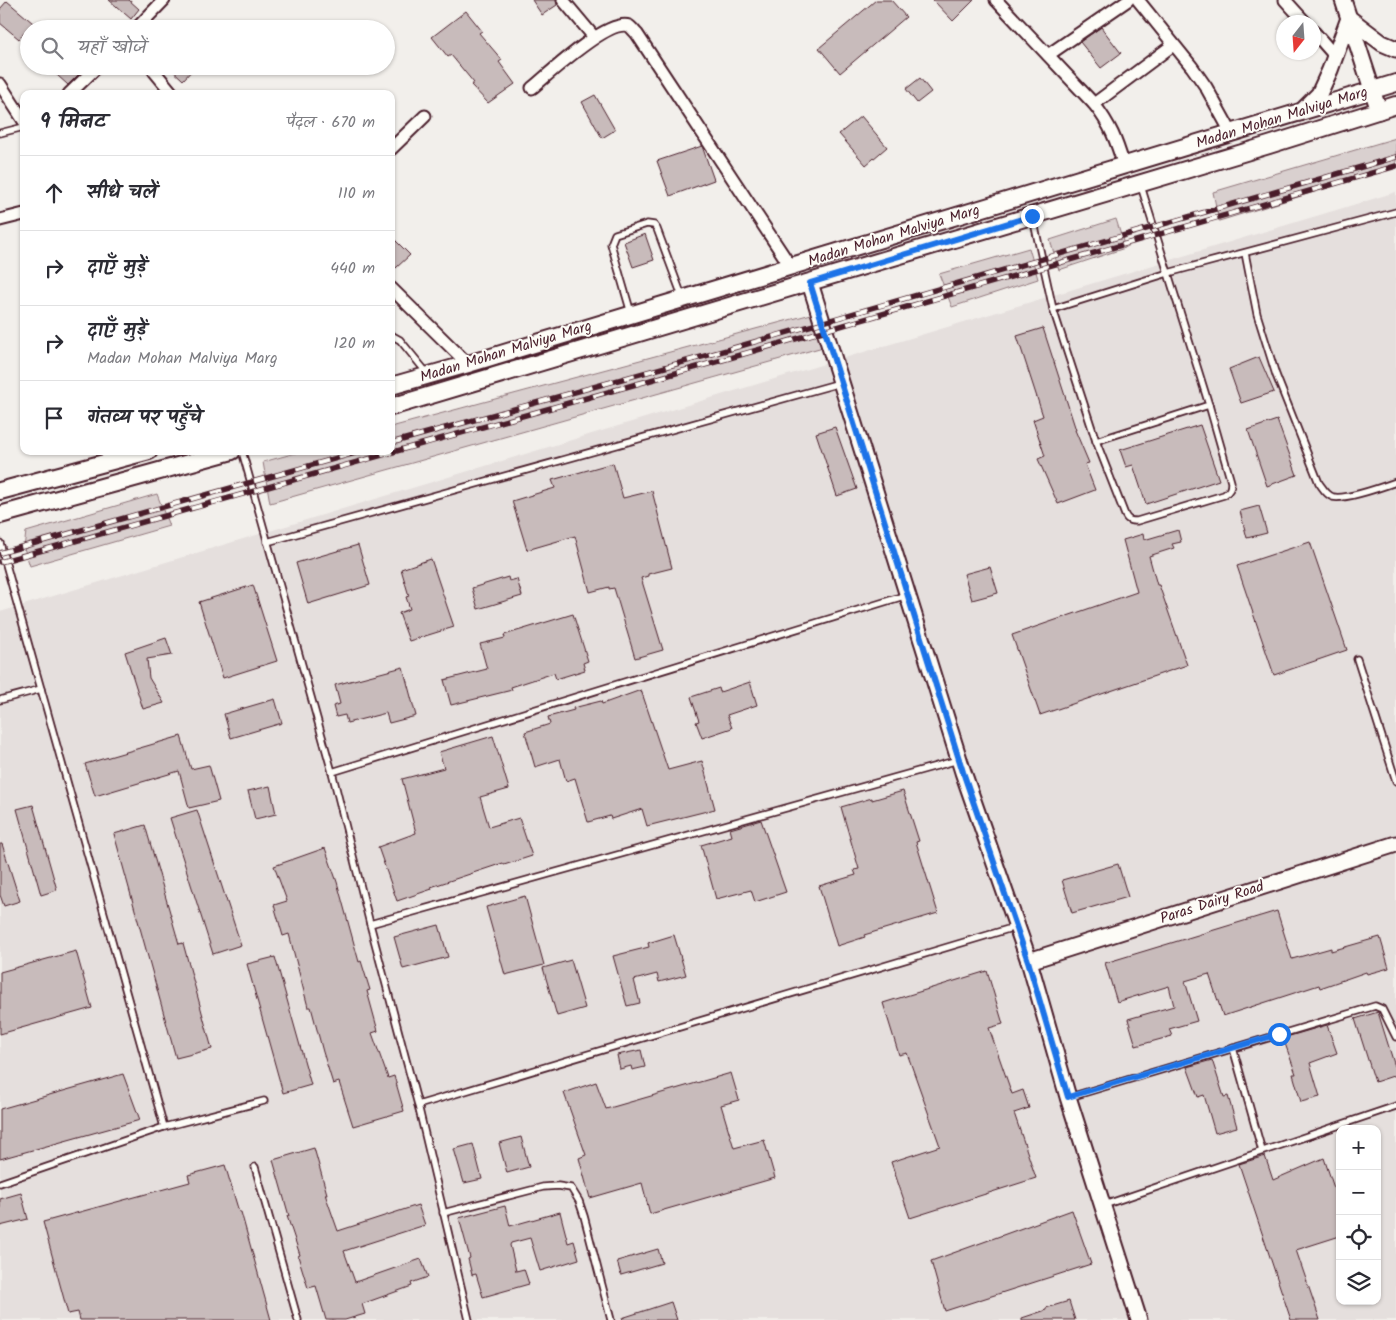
<!DOCTYPE html>
<html lang="hi">
<meta charset="utf-8">
<style>
:root{--surface:#fff;--page:#f2f2f3;--text:#2b2b33;--muted:#7c7c81;--line:#e1e1e2}
body{margin:0;font-family:Kalam,"Playpen Sans Deva",sans-serif;background:var(--page);color:var(--text)}
.controls{position:absolute;right:15px;bottom:15px;display:grid;overflow:hidden;border-radius:10px;box-shadow:0 1px 4px #0004}
.controls button{width:45px;height:45px;display:grid;place-items:center;padding:0;border:0;border-bottom:1px solid var(--line);background:var(--surface);color:var(--text);font:25px sans-serif}
.compass{position:absolute;left:1276px;top:15px;width:45px;height:45px;border-radius:50%;background:var(--surface);box-shadow:0 1px 4px #0004;rotate:197deg}
.stop{position:absolute;width:15px;height:15px;margin:-11px;border:4px solid #1a73e8;border-radius:50%;background:#fff}
.stop.end{background:#1a73e8;border-color:#fff;box-shadow:0 1px 5px #0008}
.list{margin:0;padding:0;list-style:none}
h2{display:flex;justify-content:space-between;align-items:center;height:65px;margin:0;padding:0 20px;font-size:21px}
h2 small{font-size:16px;font-weight:400;color:var(--muted)}
.list li{display:grid;grid-template-columns:32px 1fr auto;gap:15px;align-items:center;box-sizing:border-box;height:75px;padding:0 20px;border-top:1px solid var(--line)}
.list b{display:block;font-size:19px;white-space:nowrap}
.list p{margin:0;font-size:16px;white-space:nowrap;color:var(--muted)}
.list em{font-size:16px;font-style:normal;color:var(--muted)}
.icon{flex:none;width:28px;height:28px;fill:none;stroke:currentColor;stroke-width:2;stroke-linecap:round;stroke-linejoin:round}
.map{position:relative;flex:none;width:1396px;height:1320px;overflow:hidden}
.search{position:absolute;background:var(--surface);box-shadow:0 1px 4px #0004;left:20px;top:20px;width:375px;height:55px;display:flex;align-items:center;gap:12px;box-sizing:border-box;padding:0 18px;border-radius:28px;color:var(--muted);font-size:19px}
.panel{position:absolute;background:var(--surface);box-shadow:0 1px 4px #0004;left:20px;top:90px;width:375px;height:365px;border-radius:10px}
.map>svg:first-child{display:block}
.built{fill:#e5dfdd;fill-rule:evenodd}
.green{fill:#d9d0cf;stroke:#92787d}
.building{fill:#c8bbbb;stroke:#4a1f2b}
.lines{fill:none;stroke-linecap:round;stroke-linejoin:round}
.service-casing{stroke:#4a1f2b;stroke-width:9}
.minor-casing{stroke:#4a1f2b;stroke-width:15}
.tertiary-casing{stroke:#4a1f2b;stroke-width:19}
.secondary-casing{stroke:#4a1f2b;stroke-width:20}
.service{stroke:#fdfcf7;stroke-width:5.5}
.minor{stroke:#fdfcf7;stroke-width:11}
.tertiary{stroke:#fdfcf7;stroke-width:15}
.secondary{stroke:#fdfcf7;stroke-width:16}
.rail-casing{stroke:#4a1f2b;stroke-width:5.5}
.rail{stroke:#fdfcf7;stroke-width:4;stroke-dasharray:11;stroke-linecap:butt}
.route{stroke:#1a73e8;stroke-width:6}
.labels{text-anchor:middle;dominant-baseline:central;stroke-width:4;stroke-linejoin:round;paint-order:stroke}
.street-label{font-size:15px;fill:#4a1f2b;stroke:#fdfcf7}
</style>
<div class="map">
<svg width="1396" height="1320" viewBox="0 0 1396 1320">
<rect width="100%" height="100%" fill="#f2efeb"/>
<filter id="ink" filterUnits="userSpaceOnUse"><feTurbulence type="fractalNoise" baseFrequency=".02" numOctaves="2"/><feDisplacementMap in="SourceGraphic" scale="10" xChannelSelector="R" yChannelSelector="G"/><feConvolveMatrix kernelMatrix="1 2 1 2 8 2 1 2 1" color-interpolation-filters="sRGB"/></filter>
<g filter="url(#ink)">
<path class="built" d="M1396 192V1320H0V612ZM1340 1129H1377V1301H1340Z"/>
<g class="green">
<polygon points="1396,138 1396,167 1219,221 1213,192"/>
<polygon points="1116,219 1125,248 1059,270 1050,240"/>
<polygon points="1029,248 1038,279 952,307 939,274"/>
<polygon points="815,313 823,347 270,503 263,462 303,451 391,451 391,427"/>
<polygon points="157,494 169,526 30,566 24,548 26,532"/>
</g>
<g class="building">
<polygon points="109,0 129,0 139,9 131,19"/>
<polygon points="532,0 556,0 557,5 542,15"/>
<polygon points="876,0 891,0 906,17 840,73 819,48"/>
<polygon points="933,0 974,0 953,21"/>
<polygon points="7,1 33,23 19,39 0,23 0,9"/>
<polygon points="466,11 482,31 479,33 502,60 499,62 515,84 488,103 471,85 474,83 451,55 448,57 432,37"/>
<polygon points="1101,27 1121,53 1101,68 1080,42"/>
<polygon points="47,66 87,66 68,85"/>
<polygon points="168,66 196,66 183,80"/>
<polygon points="920,78 931,92 917,103 906,89"/>
<polygon points="595,95 615,130 602,138 582,102"/>
<polygon points="861,116 887,147 866,165 839,134"/>
<polygon points="702,146 714,180 670,196 657,161"/>
<polygon points="645,234 654,260 633,267 624,242"/>
<polygon points="391,236 410,255 396,268 391,263"/>
<polygon points="1043,328 1076,430 1075,430 1089,463 1085,464 1095,490 1058,504 1038,459 1045,456 1033,420 1043,416 1017,336"/>
<polygon points="1259,357 1274,392 1241,403 1229,369"/>
<polygon points="1277,420 1297,475 1267,486 1248,430"/>
<polygon points="1200,425 1219,480 1146,504 1133,465 1126,467 1120,450"/>
<polygon points="835,427 857,489 837,496 816,433"/>
<polygon points="613,463 623,498 652,491 672,568 648,574 648,576 641,578 663,650 635,658 614,588 609,589 609,587 590,592 575,536 527,550 512,501 555,488 552,480"/>
<polygon points="1259,506 1267,533 1247,538 1240,511"/>
<polygon points="1178,530 1181,542 1172,544 1174,548 1149,556 1157,585 1159,585 1187,665 1040,715 1012,635 1137,592 1123,540 1143,534 1144,540"/>
<polygon points="1310,542 1347,650 1274,675 1237,566"/>
<polygon points="358,545 370,585 308,604 296,563"/>
<polygon points="431,559 454,627 409,641 399,613 410,609 406,597 409,596 401,569"/>
<polygon points="990,567 998,593 972,600 964,574"/>
<polygon points="508,577 509,581 517,579 522,596 478,609 472,588"/>
<polygon points="253,585 277,661 223,678 199,602"/>
<polygon points="573,614 588,661 583,663 585,670 556,679 554,673 511,687 512,690 451,705 444,680 487,669 480,644 505,638 504,635"/>
<polygon points="166,638 172,655 147,659 149,678 164,703 143,709 125,652"/>
<polygon points="403,667 416,716 389,723 386,713 347,723 345,715 336,717 333,706 340,704 335,685"/>
<polygon points="750,682 757,705 727,715 732,728 702,738 696,722 699,721 691,697 719,688 720,692"/>
<polygon points="641,690 668,770 702,761 715,809 647,826 642,809 611,819 610,816 588,822 575,778 566,781 560,759 535,767 525,732 550,724 548,717 574,710 573,708 601,701 602,704"/>
<polygon points="275,699 282,723 231,738 224,714"/>
<polygon points="181,736 191,769 209,765 219,801 189,808 179,771 95,796 85,764"/>
<polygon points="493,736 509,789 480,797 489,827 519,818 532,856 504,865 503,863 431,887 432,889 397,901 378,847 416,833 402,779 444,768 439,752"/>
<polygon points="270,786 276,814 255,819 248,791"/>
<polygon points="903,791 919,841 916,842 938,913 864,935 865,937 837,946 819,886 856,875 854,870 859,869 841,807 872,798 872,800"/>
<polygon points="33,805 57,890 41,895 17,809"/>
<polygon points="197,810 241,945 213,954 170,818"/>
<polygon points="761,820 786,892 755,902 751,890 716,899 701,845 732,836 730,829"/>
<polygon points="145,825 179,944 183,943 212,1049 176,1058 114,834"/>
<polygon points="0,844 2,844 20,901 4,906 0,895"/>
<polygon points="325,848 337,882 359,962 361,961 370,990 367,991 378,1031 372,1033 388,1078 394,1076 404,1111 353,1126 339,1082 333,1084 323,1052 311,1007 308,1007 289,934 283,936 274,905 287,901 274,866"/>
<polygon points="1118,864 1128,897 1072,913 1062,880"/>
<polygon points="525,896 544,965 505,975 486,907"/>
<polygon points="1277,911 1292,959 1331,948 1331,951 1380,937 1389,968 1367,974 1366,972 1320,988 1319,985 1223,1016 1209,974 1185,981 1197,1021 1169,1029 1172,1036 1136,1046 1128,1019 1174,1006 1169,986 1117,1002 1105,963"/>
<polygon points="439,925 448,957 403,969 394,937"/>
<polygon points="674,935 686,975 659,982 657,974 634,980 640,1003 627,1006 613,956 649,947 648,943"/>
<polygon points="76,951 92,1008 0,1034 0,972"/>
<polygon points="275,957 311,1085 283,1093 247,964"/>
<polygon points="571,960 585,1008 557,1016 543,968"/>
<polygon points="987,971 1003,1024 989,1028 1012,1094 1023,1090 1029,1108 1014,1113 1036,1178 910,1218 891,1162 940,1146 907,1053 899,1055 883,1003"/>
<polygon points="1378,1012 1396,1070 1396,1075 1375,1082 1355,1019"/>
<polygon points="1327,1025 1337,1053 1310,1063 1320,1097 1301,1102 1293,1074 1296,1074 1283,1038"/>
<polygon points="641,1050 645,1067 632,1070 631,1066 620,1069 617,1055"/>
<polygon points="1212,1060 1224,1097 1228,1096 1237,1127 1215,1133 1204,1095 1198,1097 1187,1067"/>
<polygon points="731,1073 739,1100 721,1105 734,1148 764,1140 775,1178 650,1214 642,1183 590,1198 579,1158 586,1155 564,1093 596,1082 606,1109"/>
<polygon points="123,1074 140,1120 0,1159 0,1109"/>
<polygon points="521,1137 529,1167 507,1173 499,1143"/>
<polygon points="473,1144 482,1179 464,1183 454,1149"/>
<polygon points="314,1148 327,1194 325,1194 338,1231 418,1205 425,1225 344,1251 355,1282 421,1259 428,1277 411,1283 412,1286 362,1304 365,1314 345,1320 326,1320 316,1286 308,1288 298,1256 300,1255 287,1216 289,1216 273,1160"/>
<polygon points="1265,1156 1273,1180 1324,1158 1340,1206 1340,1236 1296,1250 1320,1320 1291,1320 1239,1164"/>
<polygon points="225,1165 239,1212 241,1212 271,1320 80,1320 78,1312 68,1314 43,1222 190,1182 188,1175"/>
<polygon points="21,1193 28,1219 0,1226 0,1199"/>
<polygon points="505,1206 510,1226 560,1212 568,1243 574,1241 579,1259 540,1271 530,1238 511,1243 510,1245 516,1271 524,1269 529,1284 483,1297 476,1274 472,1275 468,1259 470,1258 459,1218"/>
<polygon points="1072,1210 1091,1264 945,1311 931,1261"/>
<polygon points="658,1249 662,1263 621,1275 617,1261"/>
<polygon points="1069,1301 1075,1320 1022,1320 1022,1318 1046,1310 1046,1308"/>
<polygon points="671,1302 677,1320 623,1320 622,1318"/>
</g>
<g class="lines">
<g class="service-casing">
<g id="service">
<polyline points="0,133 24,127"/>
<polyline points="1033,218 1053,309 1096,441 1209,405 1141,186"/>
<path d="M1245 253 1257 314 1276 375 1319 483C1323 488 1326 495 1333 497 1346 500 1382 487 1396 482"/>
<polyline points="1053,309 1168,273 1396,212"/>
<polyline points="631,313 611,244 615,234 647,224 654,225 657,229 682,296"/>
<polyline points="391,335 400,340 427,373"/>
<path d="M1096 441 1125 515C1128 521 1131 521 1137 521L1224 495C1230 491 1231 488 1231 482L1209 405"/>
<polyline points="242,451 332,772 370,924 418,1105 469,1320"/>
<polyline points="267,542 840,383"/>
<polyline points="0,543 164,1127"/>
<polyline points="1357,659 1396,781"/>
<polyline points="0,700 41,689"/>
<polyline points="332,772 907,595"/>
<polyline points="370,924 958,760"/>
<polyline points="1233,1048 1262,1151"/>
<polyline points="1070,1097 1375,1006 1382,1009 1396,1037"/>
<polyline points="418,1105 1015,927"/>
<polyline points="255,1167 298,1320"/>
<polyline points="0,1183 164,1127 264,1101"/>
<polyline points="1104,1205 1396,1106"/>
<polyline points="443,1213 543,1187 558,1186 571,1188 579,1201 584,1216 611,1320"/>
</g>
</g>
<g class="minor-casing">
<g id="minor">
<polyline points="563,0 594,37"/>
<path d="M996 0 1094 104C1111 126 1116 140 1124 166"/>
<polyline points="1138,0 1192,67 1206,87 1232,134"/>
<polyline points="1285,0 1305,22"/>
<polyline points="136,29 164,0"/>
<polyline points="1314,32 1335,56"/>
<polyline points="1048,55 1128,0"/>
<polyline points="154,71 173,94"/>
<polyline points="0,84 24,121"/>
<path d="M532 88C549 74 608 18 629 26 631 27 635 32 637 34L791 267"/>
<polyline points="69,94 98,66"/>
<polyline points="1094,104 1173,45"/>
<polyline points="391,149 425,116"/>
<polyline points="0,220 24,214"/>
<polyline points="391,288 468,364"/>
</g>
</g>
<g class="tertiary-casing">
<g id="tertiary">
<polyline points="1343,0 1379,111"/>
<polyline points="1300,113 1319,94 1330,70 1349,18 1382,43 1396,49"/>
<polyline points="810,283 963,772 1029,961 1068,1097 1139,1320"/>
<polyline points="1029,961 1396,844"/>
</g>
</g>
<g class="secondary-casing">
<g id="secondary">
<polyline points="391,386 468,364 1396,83"/>
<polyline points="391,407 1269,145 1396,105"/>
<polyline points="0,491 149,451"/>
<polyline points="0,515 232,451"/>
</g>
</g>
<use href="#service" class="service"/>
<use href="#minor" class="minor"/>
<use href="#tertiary" class="tertiary"/>
<use href="#secondary" class="secondary"/>
<g class="rail-casing">
<g id="rail">
<polyline points="391,443 723,351 1396,157"/>
<polyline points="0,553 362,451"/>
<polyline points="0,562 726,359 1396,166"/>
</g>
</g>
<use href="#rail" class="rail"/>
</g>
</g>
<g class="lines" filter="url(#ink)">
<polyline class="route" points="1032,216 810,283 963,772 1028,961 1068,1097 1279,1034"/>
</g>
<g class="labels">
<g class="street-label">
<text transform="translate(1282 118) rotate(-17)">Madan Mohan Malviya Marg</text>
<text transform="translate(894 236) rotate(-17)">Madan Mohan Malviya Marg</text>
<text transform="translate(506 352) rotate(-17)">Madan Mohan Malviya Marg</text>
<text transform="translate(1212 903) rotate(-18)">Paras Dairy Road</text>
</g>
</g>
</svg>
<div class="controls">
<button>+</button>
<button>−</button>
<button><svg class="icon" aria-label="locate" viewBox="0 0 24 24"><circle cx="12" cy="12" r="6"/><path d="M12 2v4M12 18v4M2 12h4M18 12h4"/></svg></button>
<button><svg class="icon" aria-label="layers" viewBox="0 0 24 24"><path d="M12 4l9 5-9 5-9-5zM3 14l9 5 9-5"/></svg></button>
</div>
<svg class="compass" viewBox="-18 -18 36 36"><path d="M0-13l5 13h-10z" fill="#e53935"/><path d="M0 13l5-13h-10z" fill="#7c7c81"/></svg>
<div class="stop" style="left:1279px;top:1034px"></div>
<div class="stop end" style="left:1032px;top:216px"></div>
<div class="search"><svg class="icon" aria-label="search" viewBox="0 0 24 24"><circle cx="10" cy="10" r="6"/><path d="M15 15l6 6"/></svg>यहाँ खोजें</div>
<section class="panel">
<h2>9 मिनट<small>पैदल · 670 m</small></h2>
<ul class="list">
<li><svg class="icon" aria-label="ahead" viewBox="0 0 24 24"><path d="M12 20V5M6 11l6-6 6 6"/></svg><div><b>सीधे चलें</b></div><em>110 m</em></li>
<li><svg class="icon" aria-label="right" viewBox="0 0 24 24"><path d="M7 20v-9h11M14 6l5 5-5 5"/></svg><div><b>दाएँ मुड़ें</b></div><em>440 m</em></li>
<li><svg class="icon" aria-label="right" viewBox="0 0 24 24"><path d="M7 20v-9h11M14 6l5 5-5 5"/></svg><div><b>दाएँ मुड़ें</b><p>Madan Mohan Malviya Marg</p></div><em>120 m</em></li>
<li><svg class="icon" aria-label="arrive" viewBox="0 0 24 24"><path d="M6 21V4h12l-3 4 3 4H6"/></svg><div><b>गंतव्य पर पहुँचे</b></div></li>
</ul>
</section>
</div>
